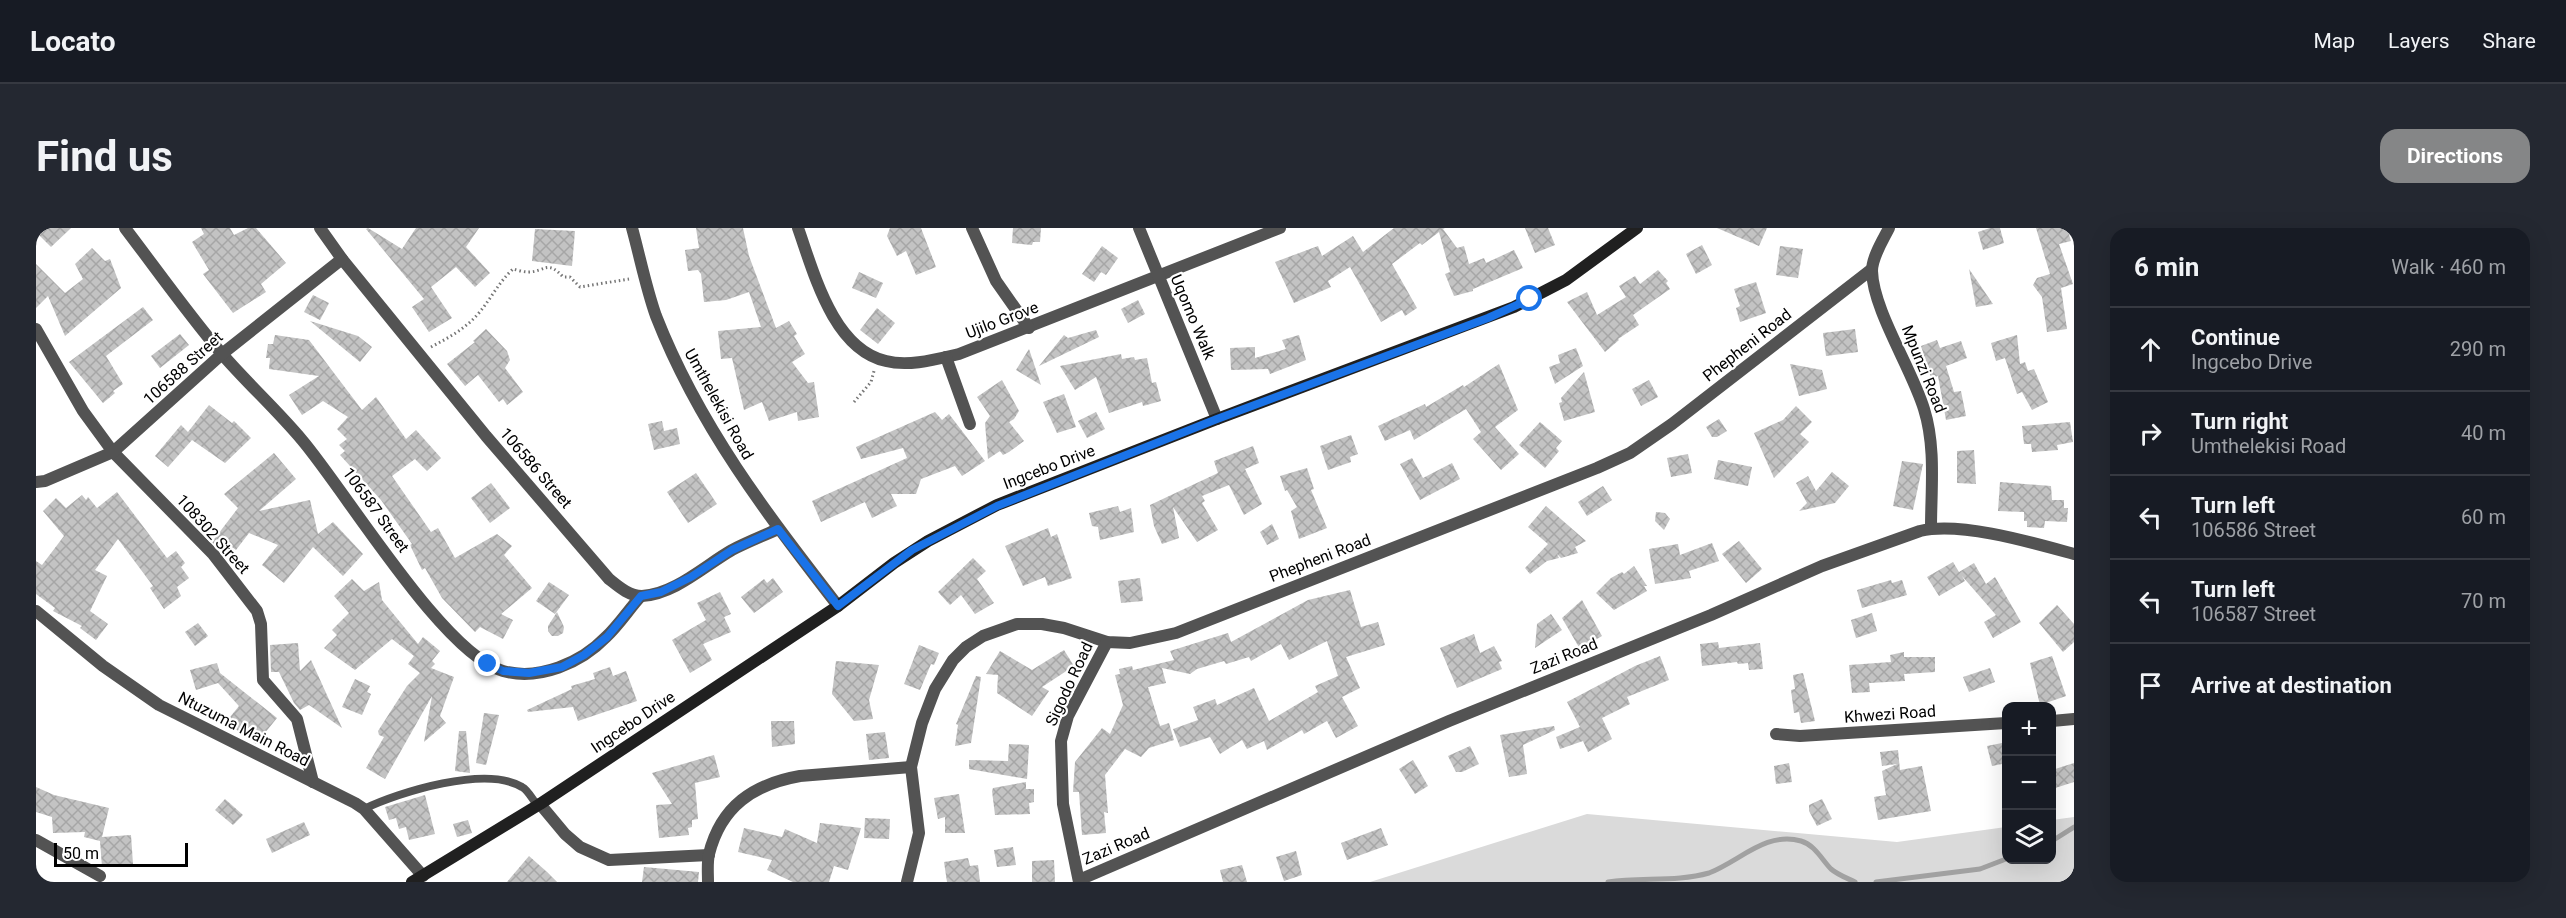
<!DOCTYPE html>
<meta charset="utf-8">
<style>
:root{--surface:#171b24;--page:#242831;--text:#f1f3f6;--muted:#9ea1a6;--line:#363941;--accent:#858687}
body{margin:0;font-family:Roboto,sans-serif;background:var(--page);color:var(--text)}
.controls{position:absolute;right:18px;bottom:18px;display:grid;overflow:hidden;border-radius:12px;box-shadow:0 6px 24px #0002}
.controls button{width:54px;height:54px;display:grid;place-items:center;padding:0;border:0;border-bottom:2px solid var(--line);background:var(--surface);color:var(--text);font:30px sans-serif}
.scale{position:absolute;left:18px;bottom:15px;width:134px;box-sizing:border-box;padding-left:6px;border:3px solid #000;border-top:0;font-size:16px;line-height:21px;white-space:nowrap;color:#000;-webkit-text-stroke:4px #fff;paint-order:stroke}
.stop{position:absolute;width:18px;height:18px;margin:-14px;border:4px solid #1a73e8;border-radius:50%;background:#fff}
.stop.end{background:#1a73e8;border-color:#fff;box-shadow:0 2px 6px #0008}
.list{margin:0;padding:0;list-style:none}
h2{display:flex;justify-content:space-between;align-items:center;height:78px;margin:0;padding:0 24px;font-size:26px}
h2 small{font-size:20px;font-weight:400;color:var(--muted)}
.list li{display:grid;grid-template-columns:39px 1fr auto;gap:18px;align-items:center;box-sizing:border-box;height:84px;padding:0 24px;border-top:2px solid var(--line)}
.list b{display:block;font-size:22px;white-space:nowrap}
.list p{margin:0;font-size:20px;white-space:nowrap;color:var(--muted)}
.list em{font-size:20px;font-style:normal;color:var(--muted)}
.icon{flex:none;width:33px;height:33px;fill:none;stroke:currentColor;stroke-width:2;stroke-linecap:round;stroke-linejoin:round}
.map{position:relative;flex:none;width:2038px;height:654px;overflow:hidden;border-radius:18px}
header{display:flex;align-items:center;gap:36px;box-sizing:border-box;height:84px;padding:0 30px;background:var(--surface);border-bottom:2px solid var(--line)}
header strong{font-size:28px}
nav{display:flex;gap:33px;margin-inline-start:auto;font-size:21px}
.intro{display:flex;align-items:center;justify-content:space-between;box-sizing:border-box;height:144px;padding:0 36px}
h1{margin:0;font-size:42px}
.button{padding:15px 27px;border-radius:18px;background:var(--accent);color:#fff;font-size:21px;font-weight:700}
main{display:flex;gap:36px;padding:0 36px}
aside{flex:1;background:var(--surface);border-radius:18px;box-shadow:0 6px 24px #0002}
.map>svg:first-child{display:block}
.green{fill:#dadada}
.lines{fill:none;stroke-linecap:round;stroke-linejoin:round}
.stream{stroke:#a1a1a1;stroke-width:5}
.building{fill:url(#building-cross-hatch)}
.path{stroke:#757575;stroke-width:3;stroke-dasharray:1.5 3;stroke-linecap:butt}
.lane{stroke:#535353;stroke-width:8}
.street{stroke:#535353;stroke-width:12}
.secondary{stroke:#202020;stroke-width:12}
.route{stroke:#1a73e8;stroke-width:8}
.labels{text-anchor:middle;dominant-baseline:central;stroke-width:4.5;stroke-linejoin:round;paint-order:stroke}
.street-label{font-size:16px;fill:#000;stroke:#fff}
</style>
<header>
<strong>Locato</strong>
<nav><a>Map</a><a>Layers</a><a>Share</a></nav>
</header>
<div class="intro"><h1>Find us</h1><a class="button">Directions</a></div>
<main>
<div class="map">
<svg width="2038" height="654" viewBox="0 0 2038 654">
<defs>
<pattern id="building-cross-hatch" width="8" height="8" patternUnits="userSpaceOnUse" patternTransform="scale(1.5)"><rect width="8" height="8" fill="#c3c3c3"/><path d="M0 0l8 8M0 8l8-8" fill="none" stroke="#a6a6a6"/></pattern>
</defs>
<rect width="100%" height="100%" fill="#fff"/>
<polygon class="green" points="1551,586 1861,614 1970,599 1970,632 2016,632 2016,592 2038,589 2038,654 1334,654"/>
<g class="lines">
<g class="stream">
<polyline points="2016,613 2038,599"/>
<path d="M1572 654C1605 649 1641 654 1673 645 1704 633 1730 603 1765 613 1779 617 1786 632 1795 641 1802 647 1811 650 1819 654"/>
<polyline points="1840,654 1944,641 1970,631"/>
</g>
</g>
<g class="building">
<polygon points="0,0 35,0 15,19 0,4"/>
<polygon points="165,0 194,0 198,7 212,0 220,0 250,35 225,56 230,64 197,85 167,46 173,42 156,14 168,6"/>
<polygon points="332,0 366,21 380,0 443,0 430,19 454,45 439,59 420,39 395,59 416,90 393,104 376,79 388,71 330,1"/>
<polygon points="660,0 707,0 713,28 740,100 753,93 761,106 758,108 769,126 756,134 772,155 778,154 783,189 762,193 761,184 733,193 726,174 708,182 696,130 685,131 682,103 725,99 713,64 690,72 668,74 665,46 662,42 652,43 649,22 663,20"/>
<polygon points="854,0 885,0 900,39 880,47 870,23 861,28 851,8"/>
<polygon points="977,0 1005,0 1004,14 997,14 996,17 976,15"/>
<polygon points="1358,0 1409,0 1407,1 1421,20 1428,18 1433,36 1448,30 1450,35 1478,22 1487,40 1437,61 1437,63 1418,68 1409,46 1414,44 1403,4 1386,17 1384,15 1356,36 1381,80 1369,88 1366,82 1345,94 1314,39 1292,53 1295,59 1258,75 1239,34 1282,18 1286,28 1317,8 1327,24"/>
<polygon points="1489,0 1512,0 1519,17 1499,25"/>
<polygon points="1681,0 1731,0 1723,18"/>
<polygon points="1954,0 1964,0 1968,15 1947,22 1942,4"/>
<polygon points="2000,0 2031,0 2035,13 2023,16 2037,56 2025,60 2031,101 2011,104 2006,69 1997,57 2001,50 2014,46"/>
<polygon points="499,1 539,3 536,38 496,33"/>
<polygon points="1666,17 1676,37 1660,46 1650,26"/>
<polygon points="1066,18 1082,30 1070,47 1065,44 1058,54 1046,46"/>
<polygon points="1744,18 1767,21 1762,50 1740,47"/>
<polygon points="56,20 69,33 74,31 85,60 29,108 12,68 0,80 0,36 29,65 47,51 39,36"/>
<polygon points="1933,41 1957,76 1940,79"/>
<polygon points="1622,42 1632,53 1630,55 1634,61 1597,87 1603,97 1582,111 1583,112 1569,124 1531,74 1551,64 1561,87 1590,69 1583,58 1599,48 1604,56"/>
<polygon points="823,44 847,55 840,70 816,60"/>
<polygon points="1720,54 1730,85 1704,94 1700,80 1704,78 1698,61"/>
<polygon points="277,67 293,75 284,92 268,84"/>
<polygon points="1102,72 1109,86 1092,95 1085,81"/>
<polygon points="107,79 117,92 70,128 87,156 77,163 79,165 67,175 33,134"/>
<polygon points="841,80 859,95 842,116 824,102"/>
<polygon points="274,93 322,108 336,119 324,134"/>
<polygon points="450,101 471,123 474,132 469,140 487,164 471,177 467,171 463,174 442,147 429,158 411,136 439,114 437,113"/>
<polygon points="1819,101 1822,124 1790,128 1787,105"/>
<polygon points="1060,102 1063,109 1003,138 1028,107 1032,110"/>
<polygon points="144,106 153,117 124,140 115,128"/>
<polygon points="239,107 273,112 326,182 340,169 370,211 380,202 405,230 391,243 379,231 356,248 395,304 402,300 419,330 461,306 476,318 468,327 496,360 465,386 477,392 467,411 444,399 439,404 406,370 389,340 386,342 374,317 376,316 345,272 304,227 309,223 303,217 311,211 301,201 312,189 287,173 266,187 253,167 283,148 233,141 234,130 230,130 232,116 237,116"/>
<polygon points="1263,107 1270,132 1234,146 1232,141 1195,142 1194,120 1219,119 1219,130 1250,121 1246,112"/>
<polygon points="1981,107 1984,136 1989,134 1992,143 1998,141 2012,174 1996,182 1986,164 1981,166 1969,130 1960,133 1955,115"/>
<polygon points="1901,112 1904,120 1925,113 1931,130 1910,138 1918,164 1925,163 1930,188 1910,192 1902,148 1895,150 1885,118"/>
<polygon points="1540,120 1547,138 1519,156 1513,139 1524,135 1522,127"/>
<polygon points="993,121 1005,157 980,142"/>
<polygon points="1085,126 1086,131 1098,129 1099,132 1111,130 1116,155 1120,154 1125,173 1107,178 1106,174 1073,185 1060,149 1039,162 1024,138"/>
<polygon points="1463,136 1482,182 1459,199 1483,226 1465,242 1437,211 1445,204 1430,181 1378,212 1374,202 1349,213 1342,198 1389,176 1390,179 1427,157 1428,159"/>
<polygon points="1754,136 1786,142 1791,161 1763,168"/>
<polygon points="1548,144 1559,184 1528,193 1523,175 1526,174 1525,170"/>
<polygon points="966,152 983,183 978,191 973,194 988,213 973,224 967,227 964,223 952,231 949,195 954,188 941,169"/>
<polygon points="1613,152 1622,169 1605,178 1596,161"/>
<polygon points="1028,166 1040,199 1021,205 1007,174"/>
<polygon points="173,177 196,195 198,193 215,210 189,235 156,212 132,239 119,228 145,197 152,204"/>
<polygon points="1760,178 1776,194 1764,206 1773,214 1738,250 1718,205 1747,192"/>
<polygon points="899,184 906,192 913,186 949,233 926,248 919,238 885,251 880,266 855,266 861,278 836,290 829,274 785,294 776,273 871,230 867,220 825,231 820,219"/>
<polygon points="1060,184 1069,201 1051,210 1042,193"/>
<polygon points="1683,191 1691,203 1681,209 1676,209 1670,199"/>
<polygon points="626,193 628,203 641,200 644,216 618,222 612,196"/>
<polygon points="1504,194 1526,213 1520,220 1523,223 1509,240 1483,217"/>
<polygon points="2034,194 2037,214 2021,217 2022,222 1996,224 1995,216 1988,216 1986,198"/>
<polygon points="1315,207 1322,226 1314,229 1315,234 1292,242 1284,218"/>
<polygon points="1217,218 1223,235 1209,241 1226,276 1208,287 1193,257 1166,268 1169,273 1166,275 1182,302 1161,314 1137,279 1143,310 1126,316 1118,298 1114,277 1182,245 1178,233"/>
<polygon points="1938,222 1940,256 1921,255 1921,223"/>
<polygon points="238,225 260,251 223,283 274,272 282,306 297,294 327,326 307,348 277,319 248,355 226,337 242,317 213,305 200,322 188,313 181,319 176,314 202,280 188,266"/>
<polygon points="1652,226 1656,245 1635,249 1631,230"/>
<polygon points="1376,230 1387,250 1416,235 1424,251 1384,272 1364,236"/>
<polygon points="1682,232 1716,239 1712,258 1678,251"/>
<polygon points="1866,233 1887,236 1877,282 1857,278"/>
<polygon points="1271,240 1278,261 1275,262 1291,300 1263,311 1255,283 1261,279 1251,262 1249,263 1244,248"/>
<polygon points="1796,244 1813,258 1799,275 1763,283 1771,275 1760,255 1772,248 1780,263"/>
<polygon points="660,245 681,276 652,295 631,264"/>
<polygon points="1964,254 2015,258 2016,272 2028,272 2028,280 2032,280 2031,294 2009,293 2008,300 1991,299 1991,293 1988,293 1988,284 1962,283"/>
<polygon points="455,255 474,280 454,295 435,270"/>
<polygon points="1567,258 1576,272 1551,288 1542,274"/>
<polygon points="81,264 131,330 140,323 149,335 145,339 153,350 141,359 145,368 128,381 114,360 117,358 82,311 59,342 71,348 54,383 72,396 60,412 44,400 46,398 17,383 19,380 0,366 0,333 6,337 28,308 7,283 20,270 30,280 46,267 50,272 52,269 61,280"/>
<polygon points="1082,278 1084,284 1095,280 1098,304 1064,312 1062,299 1056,298 1053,285"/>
<polygon points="1510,278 1550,313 1539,319 1542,325 1525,330 1521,326 1523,330 1511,333 1494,346 1489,340 1512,316 1492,299"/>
<polygon points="1620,284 1629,285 1634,291 1628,302 1619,293"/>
<polygon points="1236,296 1243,311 1231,317 1224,304"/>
<polygon points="1012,300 1015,309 1021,306 1036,350 1012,358 1009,349 987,358 969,318"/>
<polygon points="1703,313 1726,341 1710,355 1686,326"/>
<polygon points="1676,315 1683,333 1653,343 1655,350 1619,356 1613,321 1642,316 1644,327"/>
<polygon points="937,330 950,343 941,351 958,375 939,386 925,367 914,377 902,364"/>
<polygon points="1917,334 1923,344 1938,335 1950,356 1959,349 1985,394 1957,410 1948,394 1960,387 1926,348 1929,353 1903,368 1891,349"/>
<polygon points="1598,338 1611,358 1608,358 1611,363 1578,382 1560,365 1575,350 1586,344 1588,346"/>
<polygon points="737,350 747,364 718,385 705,369 728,351 731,355"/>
<polygon points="1104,350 1107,373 1085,375 1082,353"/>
<polygon points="316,351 328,363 343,354 346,372 382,416 387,409 404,423 396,433 399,436 395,440 418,449 404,488 410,495 388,514 396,468 349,551 330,540 348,509 343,507 342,503 371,458 384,445 372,436 378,428 356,411 319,442 288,420 301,407 296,402 313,385 298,368"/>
<polygon points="1855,352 1856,355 1866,352 1871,367 1826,380 1821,362"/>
<polygon points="513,354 533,367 519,386 500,373"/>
<polygon points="1314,362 1325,399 1342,394 1349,417 1310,429 1324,460 1306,469 1322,498 1300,510 1291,493 1268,506 1266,502 1231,522 1228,513 1211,521 1206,512 1184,526 1174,509 1144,519 1137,501 1162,492 1157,479 1179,471 1181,477 1218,460 1233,493 1282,464 1279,458 1302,448 1291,413 1253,432 1245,416 1215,433 1213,429 1190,436 1188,433 1161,441 1154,446 1126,440 1130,455 1112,459 1124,498 1133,495 1138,512 1113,520 1105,529 1089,521 1069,547 1072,585 1068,584 1070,605 1046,607 1043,564 1037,564 1039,534 1066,500 1074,506 1087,477 1079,447 1084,446 1083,441 1096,438 1097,442 1138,432 1134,423 1192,405 1195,414 1272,372"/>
<polygon points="684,364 695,386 688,389 695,404 667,416 676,432 654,445 636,412 670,392 661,375"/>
<polygon points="1546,372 1566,408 1544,421 1526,390"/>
<polygon points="2021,377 2038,396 2038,414 2027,424 2003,395"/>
<polygon points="521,384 528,399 527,405 522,408 516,408 512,403 512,398"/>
<polygon points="1836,385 1841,403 1820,410 1815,392"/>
<polygon points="1515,386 1526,402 1499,420 1501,396"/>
<polygon points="162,395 172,408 159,418 149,404"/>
<polygon points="1438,406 1444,425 1458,418 1466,433 1463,434 1466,441 1421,460 1404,420"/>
<polygon points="1682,414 1683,420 1724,415 1727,441 1713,442 1712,435 1702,436 1701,434 1666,438 1664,416"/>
<polygon points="262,415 264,443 275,432 306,500 273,477 264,482 258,475 243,444 235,444 234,417"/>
<polygon points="883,417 903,425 898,437 895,436 884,462 868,456"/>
<polygon points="1028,422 1038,438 1006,459 1013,463 996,488 961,465 962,447 950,446 964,423 996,442"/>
<polygon points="1868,424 1868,429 1899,429 1899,444 1868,446 1869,453 1833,455 1834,464 1816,465 1813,437 1855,434 1854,427"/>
<polygon points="1624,428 1633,452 1591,469 1594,476 1566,490 1576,511 1552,524 1547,513 1524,521 1520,509 1544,499 1531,474 1599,438"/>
<polygon points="2016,428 2030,468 2004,477 1994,435"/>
<polygon points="800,433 843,437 833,472 837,491 818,493 796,466"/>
<polygon points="181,435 184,445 241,490 220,516 190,494 203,478 182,455 160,462 154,442"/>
<polygon points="574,439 577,448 590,443 601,473 542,493 537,479 492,484 491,482 536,461 535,458 559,451 557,445"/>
<polygon points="1954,440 1959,454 1933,464 1927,449"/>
<polygon points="1767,445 1779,493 1765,495 1763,484 1758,485 1755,462 1759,461 1757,447"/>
<polygon points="940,448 945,449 935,515 919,518 922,497 920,496"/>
<polygon points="319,451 334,458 331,464 335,466 326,487 306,479"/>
<polygon points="448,485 463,487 450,537 440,535"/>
<polygon points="735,493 758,493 759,516 736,519"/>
<polygon points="1518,498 1519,502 1487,517 1491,546 1473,549 1464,507"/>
<polygon points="423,503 430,503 434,545 419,543"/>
<polygon points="849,504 853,530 833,532 830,506"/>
<polygon points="1971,514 1971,535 1956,538 1951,518"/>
<polygon points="973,516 993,517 991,551 933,541 933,532 972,533"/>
<polygon points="1434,518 1443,536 1426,544 1420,544 1412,528"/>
<polygon points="1862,522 1864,542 1886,538 1895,583 1842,592 1838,569 1850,567 1846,543 1861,536 1846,538 1844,524"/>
<polygon points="678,527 684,549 659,555 662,591 656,592 656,599 652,600 653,607 623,610 620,577 636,576 616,545"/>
<polygon points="1377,532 1392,558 1379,566 1363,541"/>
<polygon points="1753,535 1756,554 1740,556 1738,538"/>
<polygon points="2038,535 2038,554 2016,561 2016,542"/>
<polygon points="990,554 990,561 998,561 998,574 993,575 994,586 959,587 956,563 957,560"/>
<polygon points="0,559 18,567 73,580 66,609 95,607 97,636 66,639 64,613 48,609 49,604 17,605 16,589 0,584"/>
<polygon points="923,566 929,605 909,605 909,589 902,591 898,570"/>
<polygon points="389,567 399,606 373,612 370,599 363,601 360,590 353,592 349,579"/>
<polygon points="189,571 207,587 197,597 179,582"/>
<polygon points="1786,571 1796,591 1781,598 1773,583 1773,577"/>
<polygon points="829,590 854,591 853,611 828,610"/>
<polygon points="432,592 436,605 421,609 417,596"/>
<polygon points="268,594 274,607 236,625 230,611"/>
<polygon points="784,595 825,600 812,642 798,638 793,654 757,654 731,642 736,632 702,624 708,600 746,609 749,601 781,615"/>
<polygon points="1345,600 1352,617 1311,632 1305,615"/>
<polygon points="977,619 980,637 961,639 958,622"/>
<polygon points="1260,623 1266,647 1248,653 1240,629"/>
<polygon points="493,628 511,644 521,654 471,654"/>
<polygon points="932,630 934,638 942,637 944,654 911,654 908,634"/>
<polygon points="1018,632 1019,654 996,654 996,633"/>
<polygon points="1206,637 1211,654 1187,654 1184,642"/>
<polygon points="608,639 663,644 662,654 606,654"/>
</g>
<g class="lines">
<g class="path">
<path d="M395 119C412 110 429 101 442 86 455 71 462 55 477 41 481 42 487 44 492 44 509 44 511 31 527 49H534L544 59 593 51"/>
<polyline points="818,174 835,154 838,143"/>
</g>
<path class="lane" d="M328 581C363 564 450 537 486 559 492 562 497 572 501 577"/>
<g class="street">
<path d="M89 0C121 42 152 86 186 126 212 156 241 182 266 212 311 265 407 426 467 443 503 453 545 435 570 409 583 397 593 381 605 368"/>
<path d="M284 0 306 31 450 208 573 351C583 359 593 368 606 368 639 366 668 338 696 322 711 314 727 308 742 301"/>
<path d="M596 0C604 29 610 60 620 88 663 198 731 286 802 378"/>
<path d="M762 0C778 45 797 121 850 133 873 139 901 131 923 126L1244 0"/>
<polyline points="936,0 960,53 993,100"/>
<polyline points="1103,0 1181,191"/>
<path d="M1853 0C1847 12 1836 29 1836 43 1837 82 1876 141 1888 181 1900 219 1895 261 1895 300"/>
<polyline points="0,101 47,183 77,224 177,326 221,383 225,396 227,452 261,491 277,554"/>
<polyline points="910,129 934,196"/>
<polyline points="0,254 9,253 77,224 186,126 306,31"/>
<polyline points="0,383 67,438 123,477 319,575 328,581 387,648"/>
<polyline points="2016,493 2038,491"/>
<polyline points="1740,506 1764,508 1970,495"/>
<polyline points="504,576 529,606 544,619 573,632 673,627"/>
<polyline points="0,612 64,648"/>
<path d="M1043 652 1413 493 1675 387 1786 338 1884 303C1924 293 1998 315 2038 326"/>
<path d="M672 654C672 645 671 634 673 626 685 578 718 556 764 548L875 539"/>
<polyline points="871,654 883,605 875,539 886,495 899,461 917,432 930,419 947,408 981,396 1006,396 1028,400 1071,414 1094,415 1140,405 1561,240 1594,225 1636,196 1836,41"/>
<polyline points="1043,654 1027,576 1025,513 1032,488 1071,414"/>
</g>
<polyline class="secondary" points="376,654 504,576 802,378 858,335 892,313 961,277 1181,191 1478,79 1530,52 1601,0"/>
</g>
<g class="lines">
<polyline class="route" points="452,436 467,443 493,445 526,439 548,427 571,409 605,368 625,364 655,349 696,322 742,301 802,378 876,322 961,278 1181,191 1452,90 1494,71"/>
</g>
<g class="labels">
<g class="street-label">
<text transform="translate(1157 89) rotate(67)">Uqomo Walk</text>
<text transform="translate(966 92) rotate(-21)">Ujilo Grove</text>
<text transform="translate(1711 117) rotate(-38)">Phepheni Road</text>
<text transform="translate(147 140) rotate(-42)">106588 Street</text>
<text transform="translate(1888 141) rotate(68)">Mpunzi Road</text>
<text transform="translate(683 176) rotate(61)">Umthelekisi Road</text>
<text transform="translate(1013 239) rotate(-21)">Ingcebo Drive</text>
<text transform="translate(500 240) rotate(49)">106586 Street</text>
<text transform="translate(340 282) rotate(54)">106587 Street</text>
<text transform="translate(177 306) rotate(48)">108302 Street</text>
<text transform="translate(1284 330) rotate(-21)">Phepheni Road</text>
<text transform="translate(1528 428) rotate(-22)">Zazi Road</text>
<text transform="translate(1033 456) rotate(-65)">Sigodo Road</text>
<text transform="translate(1854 486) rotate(-4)">Khwezi Road</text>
<text transform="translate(597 494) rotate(-34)">Ingcebo Drive</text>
<text transform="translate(208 501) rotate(27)">Ntuzuma Main Road</text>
<text transform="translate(1080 618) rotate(-23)">Zazi Road</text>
</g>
</g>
</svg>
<div class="controls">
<button>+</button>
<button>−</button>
<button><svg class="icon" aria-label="layers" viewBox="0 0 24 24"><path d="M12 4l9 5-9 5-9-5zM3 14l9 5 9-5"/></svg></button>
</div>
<div class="scale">50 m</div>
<div class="stop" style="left:1494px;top:71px"></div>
<div class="stop end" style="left:452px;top:436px"></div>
</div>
<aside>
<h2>6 min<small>Walk · 460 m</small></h2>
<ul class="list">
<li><svg class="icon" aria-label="ahead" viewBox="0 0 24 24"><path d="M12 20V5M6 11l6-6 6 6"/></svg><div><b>Continue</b><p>Ingcebo Drive</p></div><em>290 m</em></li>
<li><svg class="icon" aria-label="right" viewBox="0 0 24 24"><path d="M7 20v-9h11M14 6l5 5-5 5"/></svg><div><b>Turn right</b><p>Umthelekisi Road</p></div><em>40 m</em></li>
<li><svg class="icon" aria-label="left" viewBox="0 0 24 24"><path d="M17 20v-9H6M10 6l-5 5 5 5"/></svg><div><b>Turn left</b><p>106586 Street</p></div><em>60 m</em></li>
<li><svg class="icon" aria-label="left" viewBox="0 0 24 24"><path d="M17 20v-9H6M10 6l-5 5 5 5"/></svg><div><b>Turn left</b><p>106587 Street</p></div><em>70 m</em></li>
<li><svg class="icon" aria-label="arrive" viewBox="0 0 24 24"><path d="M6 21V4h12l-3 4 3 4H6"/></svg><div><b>Arrive at destination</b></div></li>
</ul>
</aside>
</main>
